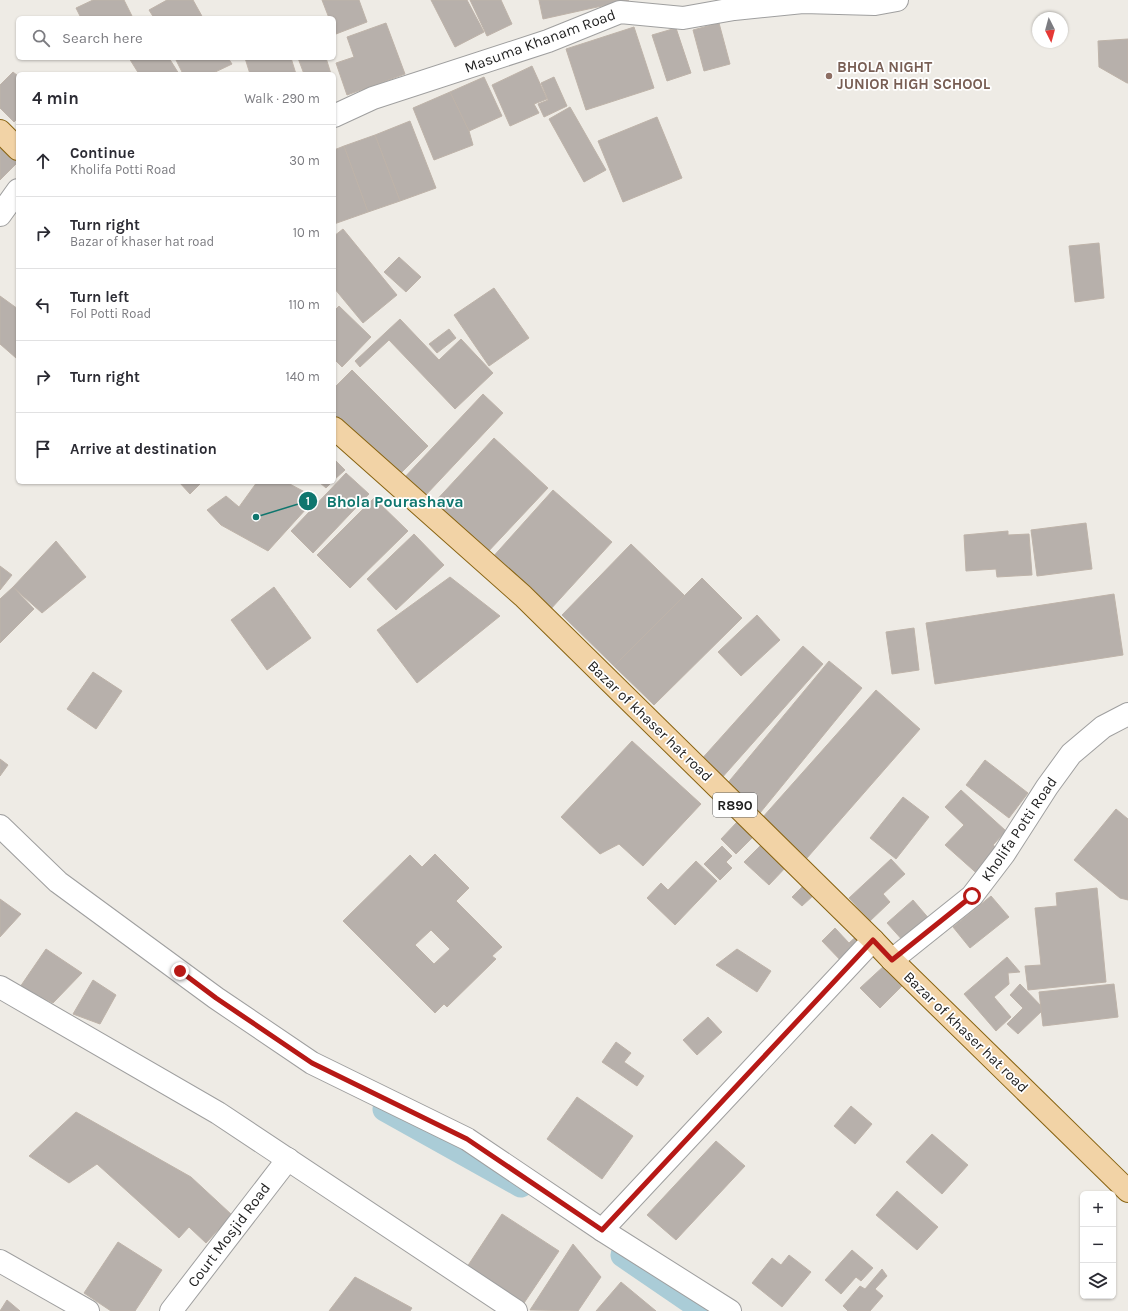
<!DOCTYPE html>
<meta charset="utf-8">
<style>
:root{--surface:#fff;--page:#f7f7f7;--text:#2b2b33;--muted:#7c7c81;--line:#e1e1e2}
body{margin:0;font-family:Karla,sans-serif;background:var(--page);color:var(--text)}
.controls{position:absolute;right:12px;bottom:12px;display:grid;overflow:hidden;border-radius:6px;box-shadow:0 1px 3px #0004}
.controls button{width:36px;height:36px;display:grid;place-items:center;padding:0;border:0;border-bottom:1px solid var(--line);background:var(--surface);color:var(--text);font:20px sans-serif}
.compass{position:absolute;left:1032px;top:12px;width:36px;height:36px;border-radius:50%;background:var(--surface);box-shadow:0 1px 3px #0004;rotate:174deg}
.stop{position:absolute;width:12px;height:12px;margin:-9px;border:3px solid #b71916;border-radius:50%;background:#fff}
.stop.end{background:#b71916;border-color:#fff;box-shadow:0 1px 4px #0008}
.list{margin:0;padding:0;list-style:none}
h2{display:flex;justify-content:space-between;align-items:center;height:52px;margin:0;padding:0 16px;font-size:17px}
h2 small{font-size:13px;font-weight:400;color:var(--muted)}
.list li{display:grid;grid-template-columns:26px 1fr auto;gap:12px;align-items:center;box-sizing:border-box;height:72px;padding:0 16px;border-top:1px solid var(--line)}
.list b{display:block;font-size:15px;white-space:nowrap}
.list p{margin:0;font-size:13px;white-space:nowrap;color:var(--muted)}
.list em{font-size:13px;font-style:normal;color:var(--muted)}
.icon{flex:none;width:22px;height:22px;fill:none;stroke:currentColor;stroke-width:2;stroke-linecap:round;stroke-linejoin:round}
.map{position:relative;flex:none;width:1128px;height:1311px;overflow:hidden}
.search{position:absolute;background:var(--surface);box-shadow:0 1px 3px #0004;left:16px;top:16px;width:320px;height:44px;display:flex;align-items:center;gap:10px;box-sizing:border-box;padding:0 14px;border-radius:6px;color:var(--muted);font-size:15px}
.panel{position:absolute;background:var(--surface);box-shadow:0 1px 3px #0004;left:16px;top:72px;width:320px;height:412px;border-radius:6px}
.map>svg:first-child{display:block}
.lines{fill:none;stroke-linecap:round;stroke-linejoin:round}
.canal{stroke:#aaccd7;stroke-width:25}
.building{fill:#b7b0ab;stroke:#beb3a9;fill-rule:evenodd}
.minor-casing{stroke:#9f9f9f;stroke-width:24}
.major-casing{stroke:#886310;stroke-width:24}
.minor{stroke:#fff;stroke-width:22}
.major{stroke:#f2d3a6;stroke-width:22}
.route{stroke:#b71916;stroke-width:5}
.education-dot{fill:#8d6e63;stroke:#fff;stroke-width:1.5}
.labels{text-anchor:middle;dominant-baseline:central;stroke-width:3.5;stroke-linejoin:round;paint-order:stroke}
.shield{fill:#fff;stroke:#626262;stroke-width:1}
.shield-label{font-size:14px;font-weight:bold;fill:#1e1e1e}
.street-label{font-size:15px;fill:#1e1e1e;stroke:#fff}
.education-label{font-size:15px;font-weight:bold;fill:#785e54;stroke:#fff;text-anchor:start}
.leader{fill:none;stroke:#0f766e;stroke-width:1.5}
.callout-dot{fill:#0f766e;stroke:#fff;stroke-width:1.5}
.mark-label{font-size:12px;text-anchor:middle;font-weight:bold;fill:#fff}
.callout-label{font-size:16px;text-anchor:middle;font-weight:bold;fill:#0f766e;stroke:#fff;stroke-width:3.5;stroke-linejoin:round;paint-order:stroke}
</style>
<div class="map">
<svg width="1128" height="1311" viewBox="0 0 1128 1311">
<rect width="100%" height="100%" fill="#eeebe5"/>
<g class="lines">
<g class="canal">
<polyline points="385,1109 521,1185"/>
<polyline points="623,1255 705,1311"/>
</g>
</g>
<g class="building">
<polygon points="93,0 124,0 133,18 81,18 76,8"/>
<polygon points="167,0 193,0 203,18 154,18 149,10"/>
<polygon points="322,0 359,0 367,22 336,34 334,30 334,18 329,18"/>
<polygon points="431,0 467,0 484,32 455,47"/>
<polygon points="470,0 501,0 512,24 487,36"/>
<polygon points="539,0 629,0 543,19"/>
<polygon points="386,23 405,74 347,95 336,63 354,57 347,37"/>
<polygon points="719,23 730,64 704,71 693,30"/>
<polygon points="634,27 654,88 586,110 566,49"/>
<polygon points="676,28 691,73 667,81 652,35"/>
<polygon points="1128,39 1128,83 1127,83 1099,67 1098,41"/>
<polygon points="129,58 169,58 179,74 139,74"/>
<polygon points="175,58 228,58 232,64 211,74 183,74"/>
<polygon points="245,58 291,58 296,74 250,74"/>
<polygon points="298,58 326,58 331,74 304,74"/>
<polygon points="532,66 547,99 534,104 539,113 510,126 492,85"/>
<polygon points="13,72 18,76 18,118 14,122 0,108 0,85"/>
<polygon points="484,77 502,116 469,131 450,92"/>
<polygon points="554,77 567,106 544,117 538,104 548,100 541,83"/>
<polygon points="450,92 469,131 473,145 434,160 413,108"/>
<polygon points="570,107 606,170 584,182 549,119"/>
<polygon points="657,117 682,178 623,202 598,141"/>
<polygon points="410,121 436,188 400,201 375,135"/>
<polygon points="375,135 400,201 368,212 344,146"/>
<polygon points="0,142 18,159 18,162 0,180"/>
<polygon points="344,146 368,212 334,224 334,150"/>
<polygon points="343,229 397,295 363,323 334,288 334,236"/>
<polygon points="1099,243 1104,298 1075,302 1069,246"/>
<polygon points="399,257 421,277 406,292 384,272"/>
<polygon points="494,288 529,338 489,366 454,315"/>
<polygon points="0,296 18,309 18,355 16,358 0,344"/>
<polygon points="339,306 371,337 342,367 334,359 334,311"/>
<polygon points="400,319 439,360 461,339 493,373 455,409 389,340 360,367 355,361"/>
<polygon points="449,329 456,338 437,353 429,344"/>
<polygon points="352,370 428,446 396,478 334,416 334,388"/>
<polygon points="483,394 503,413 423,498 403,479"/>
<polygon points="494,438 548,488 485,555 432,505"/>
<polygon points="334,459 345,470 334,480"/>
<polygon points="346,473 369,494 313,553 291,531"/>
<polygon points="179,482 202,482 190,494"/>
<polygon points="257,482 286,482 316,498 268,551 221,525 207,510 226,496 239,507"/>
<polygon points="319,482 332,482 326,488"/>
<polygon points="553,490 612,542 549,611 491,559"/>
<polygon points="374,498 408,531 350,588 317,555"/>
<polygon points="1086,523 1092,569 1037,576 1031,530"/>
<polygon points="1008,531 1008,535 1029,534 1032,575 997,577 996,569 966,571 964,535"/>
<polygon points="414,534 444,565 396,610 367,579"/>
<polygon points="56,541 86,577 42,613 13,587"/>
<polygon points="631,544 685,596 614,666 562,615"/>
<polygon points="0,566 12,575 0,590"/>
<polygon points="450,577 500,616 417,683 377,630"/>
<polygon points="702,578 742,618 654,705 614,666"/>
<polygon points="13,587 34,609 0,643 0,599"/>
<polygon points="274,587 311,638 267,670 231,620"/>
<polygon points="1114,594 1123,655 935,684 926,623"/>
<polygon points="757,615 780,640 741,676 718,652"/>
<polygon points="914,628 919,670 892,674 886,632"/>
<polygon points="803,646 823,664 720,780 699,762"/>
<polygon points="829,661 862,688 760,813 726,785"/>
<polygon points="93,672 122,691 96,729 67,709"/>
<polygon points="876,690 920,729 807,858 762,818"/>
<polygon points="632,741 701,804 643,866 619,844 600,854 561,817"/>
<polygon points="0,759 8,765 0,776"/>
<polygon points="985,760 1028,793 1009,818 966,785"/>
<polygon points="961,790 1006,831 993,845 1004,854 982,878 945,845 964,825 945,807"/>
<polygon points="903,797 929,817 896,859 870,838"/>
<polygon points="1116,809 1128,819 1128,900 1120,898 1074,860"/>
<polygon points="737,822 753,837 736,854 721,839"/>
<polygon points="763,843 787,866 769,885 744,862"/>
<polygon points="722,846 732,856 726,862 732,868 720,880 704,864"/>
<path d="M435 854 469 888 456 901 502 947 492 956 496 959 447 1007 444 1004 435 1013 343 921 410 855 422 867ZM431 930 450 949 434 964 415 945Z"/>
<polygon points="891,859 905,874 883,894 890,902 870,921 849,898"/>
<polygon points="696,861 717,881 675,925 647,898 661,883 668,890"/>
<polygon points="805,884 815,894 802,906 792,897"/>
<polygon points="1097,888 1106,982 1028,990 1025,966 1041,965 1035,908 1057,906 1056,893"/>
<polygon points="991,896 1009,917 970,948 953,927"/>
<polygon points="0,899 21,914 0,937"/>
<polygon points="913,900 931,921 905,943 887,923"/>
<polygon points="835,928 849,943 860,933 869,942 845,965 822,941"/>
<polygon points="46,949 82,973 53,1003 20,987"/>
<polygon points="737,949 771,971 757,992 716,965"/>
<polygon points="1007,957 1020,972 1008,973 1009,984 994,997 1011,1017 996,1031 964,994"/>
<polygon points="885,965 904,984 880,1008 860,988"/>
<polygon points="93,980 116,995 100,1024 73,1014"/>
<polygon points="1020,984 1044,1009 1018,1034 1007,1024 1023,1008 1010,995"/>
<polygon points="1114,984 1118,1017 1043,1026 1039,992"/>
<polygon points="708,1017 722,1032 697,1055 683,1040"/>
<polygon points="616,1042 631,1053 624,1062 644,1076 637,1086 602,1062"/>
<polygon points="577,1097 633,1136 602,1179 547,1139"/>
<polygon points="851,1106 872,1124 855,1144 834,1126"/>
<polygon points="76,1112 191,1177 232,1215 206,1243 189,1227 179,1238 97,1164 69,1183 29,1156"/>
<polygon points="932,1134 968,1165 942,1194 906,1162"/>
<polygon points="716,1141 745,1166 676,1240 647,1215"/>
<polygon points="897,1191 938,1227 917,1250 876,1215"/>
<polygon points="502,1214 559,1251 522,1306 465,1270"/>
<polygon points="118,1242 162,1270 135,1311 111,1311 84,1293"/>
<polygon points="573,1244 601,1277 578,1311 530,1310"/>
<polygon points="852,1250 873,1268 861,1281 856,1277 841,1294 825,1280"/>
<polygon points="789,1255 811,1272 782,1307 752,1283 772,1258 781,1265"/>
<polygon points="882,1269 887,1276 875,1289 883,1296 870,1311 848,1311 843,1306 860,1286 865,1289"/>
<polygon points="355,1277 412,1308 410,1311 329,1311"/>
<polygon points="621,1282 656,1311 596,1311"/>
<polygon points="7,1300 20,1311 0,1311"/>
</g>
<g class="lines">
<g class="minor-casing">
<g id="minor">
<polyline points="334,116 373,98 548,41 620,12 683,18 734,9 803,2 875,4 897,0"/>
<polyline points="0,215 18,190"/>
<polyline points="0,826 58,882 216,998 312,1063 467,1139 602,1230 730,1311"/>
<polyline points="892,960 972,896 1004,854 1047,787 1071,754 1103,727 1128,714"/>
<polyline points="0,987 218,1113 516,1311"/>
<polyline points="602,1230 873,940"/>
<polyline points="0,1261 88,1311"/>
<polyline points="171,1311 288,1159"/>
</g>
</g>
<g class="major-casing">
<g id="major">
<polyline points="0,131 18,149"/>
<polyline points="334,428 523,596 873,940 892,960 1128,1191"/>
</g>
</g>
<use href="#minor" class="minor"/>
<use href="#major" class="major"/>
</g>
<g class="lines">
<polyline class="route" points="180,971 216,998 312,1063 467,1139 602,1230 873,940 892,960 972,896"/>
</g>
<circle class="education-dot" cx="829" cy="76" r="4"/>
<g class="labels">
<rect class="shield" x="713" y="793" width="44" height="24" rx="3"/>
<g class="shield-label">
<text x="735" y="805">R890</text>
</g>
<g class="street-label">
<text transform="translate(540 41) rotate(-20)">Masuma Khanam Road</text>
<text transform="translate(650 721) rotate(44)">Bazar of khaser hat road</text>
<text transform="translate(1019 829) rotate(-56)">Kholifa Potti Road</text>
<text transform="translate(966 1032) rotate(44)">Bazar of khaser hat road</text>
<text transform="translate(229 1235) rotate(-53)">Court Mosjid Road</text>
</g>
<g class="education-label">
<text x="837" y="67">BHOLA NIGHT<tspan x="837" dy="17">JUNIOR HIGH SCHOOL</tspan></text>
</g>
</g>
<path class="leader" d="M256 517L308 501"/>
<g class="callout-dot">
<circle cx="256" cy="517" r="4"/>
<circle cx="308" cy="501" r="10"/>
</g>
<g class="mark-label">
<text x="308" y="505">1</text>
</g>
<g class="callout-label">
<text x="395" y="507">Bhola Pourashava</text>
</g>
</svg>
<div class="controls">
<button>+</button>
<button>−</button>
<button><svg class="icon" aria-label="layers" viewBox="0 0 24 24"><path d="M12 4l9 5-9 5-9-5zM3 14l9 5 9-5"/></svg></button>
</div>
<svg class="compass" viewBox="-18 -18 36 36"><path d="M0-13l5 13h-10z" fill="#e53935"/><path d="M0 13l5-13h-10z" fill="#7c7c81"/></svg>
<div class="stop" style="left:972px;top:896px"></div>
<div class="stop end" style="left:180px;top:971px"></div>
<div class="search"><svg class="icon" aria-label="search" viewBox="0 0 24 24"><circle cx="10" cy="10" r="6"/><path d="M15 15l6 6"/></svg>Search here</div>
<section class="panel">
<h2>4 min<small>Walk · 290 m</small></h2>
<ul class="list">
<li><svg class="icon" aria-label="ahead" viewBox="0 0 24 24"><path d="M12 20V5M6 11l6-6 6 6"/></svg><div><b>Continue</b><p>Kholifa Potti Road</p></div><em>30 m</em></li>
<li><svg class="icon" aria-label="right" viewBox="0 0 24 24"><path d="M7 20v-9h11M14 6l5 5-5 5"/></svg><div><b>Turn right</b><p>Bazar of khaser hat road</p></div><em>10 m</em></li>
<li><svg class="icon" aria-label="left" viewBox="0 0 24 24"><path d="M17 20v-9H6M10 6l-5 5 5 5"/></svg><div><b>Turn left</b><p>Fol Potti Road</p></div><em>110 m</em></li>
<li><svg class="icon" aria-label="right" viewBox="0 0 24 24"><path d="M7 20v-9h11M14 6l5 5-5 5"/></svg><div><b>Turn right</b></div><em>140 m</em></li>
<li><svg class="icon" aria-label="arrive" viewBox="0 0 24 24"><path d="M6 21V4h12l-3 4 3 4H6"/></svg><div><b>Arrive at destination</b></div></li>
</ul>
</section>
</div>
